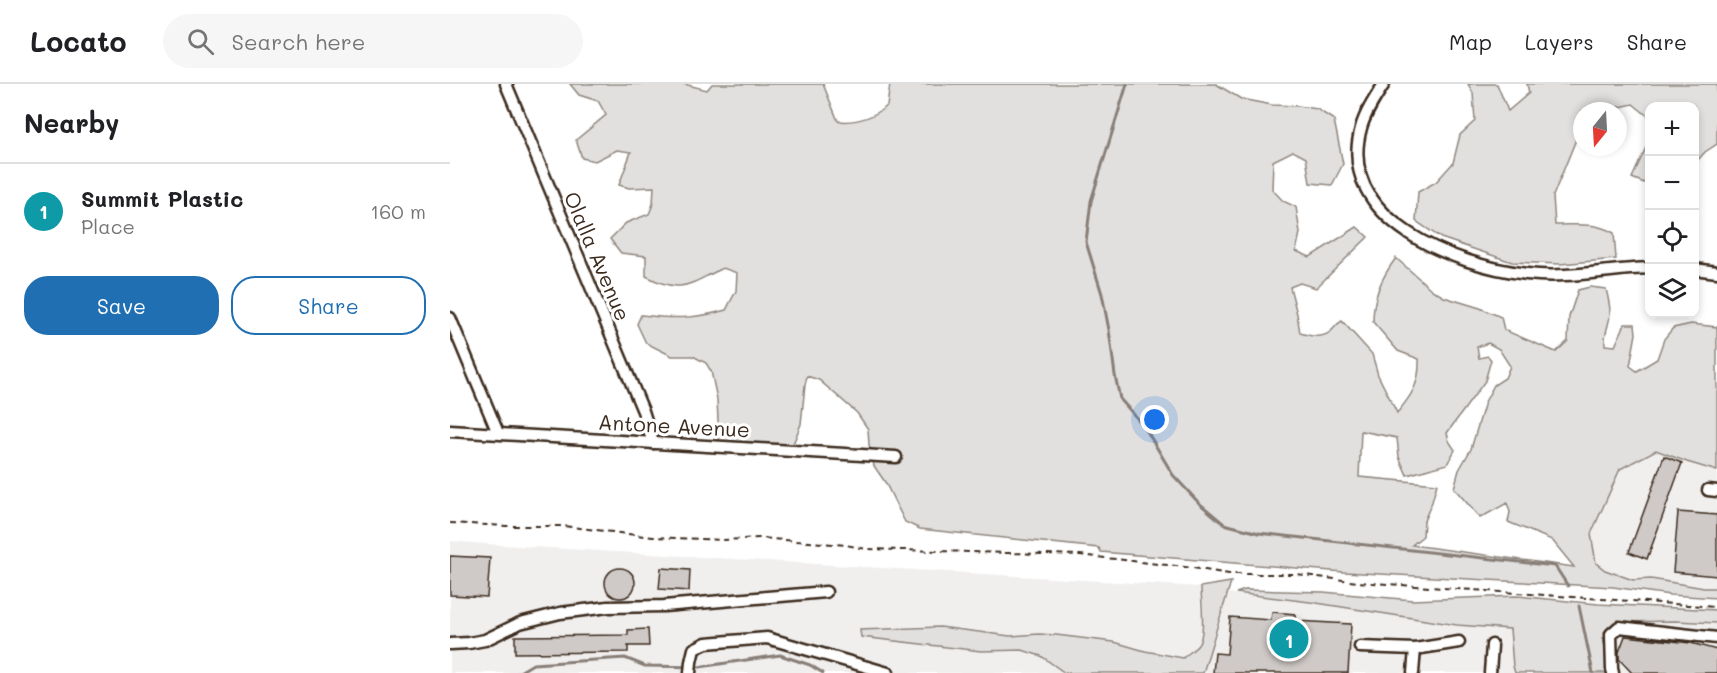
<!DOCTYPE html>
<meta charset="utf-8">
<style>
:root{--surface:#fff;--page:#f6f6f6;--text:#202124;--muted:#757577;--line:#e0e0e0;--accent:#1f6fb2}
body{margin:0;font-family:Mali,sans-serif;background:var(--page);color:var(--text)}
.controls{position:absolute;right:18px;top:18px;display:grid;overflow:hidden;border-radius:12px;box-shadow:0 3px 9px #0003}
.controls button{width:54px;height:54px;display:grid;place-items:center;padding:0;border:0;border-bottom:2px solid var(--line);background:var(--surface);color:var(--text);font:30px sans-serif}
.compass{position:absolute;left:1123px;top:18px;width:54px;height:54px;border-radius:50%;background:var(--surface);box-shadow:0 3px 9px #0003;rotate:198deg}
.you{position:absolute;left:705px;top:336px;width:21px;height:21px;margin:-15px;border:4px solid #fff;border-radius:50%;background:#1a73e8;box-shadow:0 0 0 9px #1a73e833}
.badge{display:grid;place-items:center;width:39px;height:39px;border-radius:50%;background:var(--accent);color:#fff;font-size:20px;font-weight:700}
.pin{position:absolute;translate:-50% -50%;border:3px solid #fff;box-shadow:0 2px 6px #0006}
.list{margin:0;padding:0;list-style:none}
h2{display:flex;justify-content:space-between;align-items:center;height:78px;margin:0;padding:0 24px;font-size:26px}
h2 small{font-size:20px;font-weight:400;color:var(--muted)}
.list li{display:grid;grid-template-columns:39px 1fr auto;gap:18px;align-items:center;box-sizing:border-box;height:96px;padding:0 24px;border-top:2px solid var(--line)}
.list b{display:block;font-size:22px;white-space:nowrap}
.list p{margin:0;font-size:20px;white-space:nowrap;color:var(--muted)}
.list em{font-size:20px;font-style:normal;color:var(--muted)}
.actions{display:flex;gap:12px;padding:18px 24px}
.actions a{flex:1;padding:14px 0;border:2px solid var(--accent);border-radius:24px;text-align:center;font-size:21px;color:var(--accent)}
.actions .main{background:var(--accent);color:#fff}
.icon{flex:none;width:33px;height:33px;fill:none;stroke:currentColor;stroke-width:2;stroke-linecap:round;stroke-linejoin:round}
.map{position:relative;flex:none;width:1267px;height:589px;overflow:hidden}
header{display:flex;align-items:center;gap:36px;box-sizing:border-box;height:84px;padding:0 30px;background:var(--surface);border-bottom:2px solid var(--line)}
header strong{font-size:28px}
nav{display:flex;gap:33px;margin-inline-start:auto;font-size:21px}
.search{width:420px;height:54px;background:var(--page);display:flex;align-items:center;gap:15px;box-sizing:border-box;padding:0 21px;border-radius:33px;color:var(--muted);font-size:22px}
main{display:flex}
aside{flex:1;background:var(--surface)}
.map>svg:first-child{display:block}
.built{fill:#f1efee}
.green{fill:#e2e0de;stroke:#8e857e;stroke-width:1.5;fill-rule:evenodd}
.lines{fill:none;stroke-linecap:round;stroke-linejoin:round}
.stream{stroke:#887e77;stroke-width:3}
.building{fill:#cfcac7;stroke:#3b2a1e;stroke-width:1.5}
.minor-casing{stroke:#3b2a1e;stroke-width:15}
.path{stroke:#3b2a1e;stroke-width:2;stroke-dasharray:6 4.5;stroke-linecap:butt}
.minor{stroke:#fff;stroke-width:10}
.labels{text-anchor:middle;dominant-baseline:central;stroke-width:6;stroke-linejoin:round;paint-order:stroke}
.street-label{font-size:21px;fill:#3b2a1e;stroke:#fff}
</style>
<header>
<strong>Locato</strong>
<div class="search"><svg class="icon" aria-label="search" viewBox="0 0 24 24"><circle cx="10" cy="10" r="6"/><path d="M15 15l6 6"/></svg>Search here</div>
<nav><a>Map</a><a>Layers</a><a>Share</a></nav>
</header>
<main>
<aside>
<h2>Nearby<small></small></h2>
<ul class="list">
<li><span class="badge" style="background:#0f9aa8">1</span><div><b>Summit Plastic</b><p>Place</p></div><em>160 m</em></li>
</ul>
<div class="actions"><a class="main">Save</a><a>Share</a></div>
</aside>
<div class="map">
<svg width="1267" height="589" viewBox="0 0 1267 589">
<rect width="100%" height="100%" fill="#fff"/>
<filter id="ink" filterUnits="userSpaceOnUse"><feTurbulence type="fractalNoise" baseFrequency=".0167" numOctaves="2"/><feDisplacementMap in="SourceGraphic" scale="12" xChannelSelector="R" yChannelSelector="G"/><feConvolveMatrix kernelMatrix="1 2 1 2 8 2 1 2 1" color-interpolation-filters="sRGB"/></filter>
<g filter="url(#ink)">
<g class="built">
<polygon points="1206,366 1237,378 1267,387 1267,504 1254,504 1201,495 1183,496 1155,486 1146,479 1141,450 1170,385"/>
<polygon points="0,457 36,460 751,503 750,523 753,542 749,560 733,574 695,567 664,558 606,551 589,550 560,552 527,549 511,544 411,546 411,553 531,567 572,566 591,572 615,589 0,589"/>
<polygon points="777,509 860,518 1007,541 1060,545 1063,582 1065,589 753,589 771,536"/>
<polygon points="1225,537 1267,539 1267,589 1158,589 1153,555 1166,538"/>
</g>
<g class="green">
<path d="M120 0H234L257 6 262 0H373L388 37C407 39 422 34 437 22L440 0H766L791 15 822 21 848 22 867 25 884 36 893 80 882 101 860 99 856 74 843 67 823 77 822 105 833 117 846 123 850 149 846 167 860 173 907 143 918 153 866 204 850 199 840 203 847 230 850 249C860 252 871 255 880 248 885 244 886 240 892 237L922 270 928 291 947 329C962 311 970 299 969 275L948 267 923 238C923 213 931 194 946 174L982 206 994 213 1030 224 1051 233 1054 246 1106 268 1118 257 1119 233 1128 206 1140 203 1156 205C1159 217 1162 229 1158 241 1156 249 1154 253 1155 261L1165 262 1175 240H1185L1186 250 1180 282 1187 287 1207 275 1214 255 1223 244 1241 240 1267 243V387L1237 378 1206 366 1170 385 1141 450 1146 479 1155 486 1183 496 1201 495 1254 504H1267V514L1220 511 1163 503 894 488 651 468 649 464 470 445 455 438 435 398 424 382 419 361 418 345 407 329 369 296 357 292 355 301 351 340 343 360 304 361 269 358 267 315 261 287 256 279 243 272H222L196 259 187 240 191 231C223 235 245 235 276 226L286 207 287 189 273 184C239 200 232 211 196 192V172L171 169 160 155 176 139 199 130 203 120 204 103 179 104 169 101 181 68 167 66 145 77 132 74 126 56 156 31 148 17 129 11ZM1038 259 1049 265 1060 282 1055 294 1044 301 1035 318 1021 365 1009 386 1004 404 1030 434 1057 419 1060 428 1058 438 1102 456 1124 483 962 461 973 452 974 437 982 418 987 400 909 393 911 347 947 354 949 373 957 391 997 380 1005 366 999 357 997 349 1035 297 1041 276 1038 272 1029 274 1027 263Z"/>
<path d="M1018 0H1047L1058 27 1079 9 1077 0H1267V60L1255 68 1245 79 1244 22H1200L1199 101 1182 94 1198 59 1199 33 1183 20 1153 27H1132V47L1127 53 1103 112 1105 141C1127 141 1144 138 1164 149L1166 175 1110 180 1062 178 991 154 966 137 968 108 986 98 1003 79 1010 51 1025 37 1023 9Z"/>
<path d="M781 498 753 589H615L591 572 572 566 531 567 411 553 410 546 490 543 560 552 589 550 606 551 664 558 695 567 733 574C737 570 744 566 748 561 756 550 751 518 751 503Z"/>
<polygon points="795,506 873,508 963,516 1067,512 1148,520 1267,526 1267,539 1225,537 1166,538 1153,555 1158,574 1158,589 1065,589 1063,582 1060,545 1007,541 860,518 786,509"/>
</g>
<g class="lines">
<g class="stream">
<polyline points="677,0 641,117 636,158 652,210 659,246 665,291 670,315 694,342 723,391 749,419 774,440 809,449 1105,482 1118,502"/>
<polyline points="1129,522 1143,589"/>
<polyline points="68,589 83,580 175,574 195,582 250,583 330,571 360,581 373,589"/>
</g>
</g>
<g class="building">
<polygon points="1214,372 1232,379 1197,475 1179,468"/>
<polygon points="1228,428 1267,431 1267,492 1223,488"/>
<polygon points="0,472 40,474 37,513 0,511"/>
<circle cx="170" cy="499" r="15"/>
<polygon points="211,484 240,486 239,507 209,505"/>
<polygon points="822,528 845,530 845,537 901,540 898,589 763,589 765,569 777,570 780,533 821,536"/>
<polygon points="198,545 199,562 178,562 178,568 65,569 65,552 178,551 178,546"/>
<polygon points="1175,552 1241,559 1267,566 1267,589 1182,589 1169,575 1169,568"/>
</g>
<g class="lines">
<g class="minor-casing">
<g id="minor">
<polyline points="56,0 193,327 203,359"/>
<path d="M934 0C925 14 915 29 911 44 885 136 1006 182 1077 190 1118 195 1158 185 1200 184"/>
<polyline points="1244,185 1267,188"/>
<polyline points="0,234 48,349"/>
<polyline points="0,347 446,373"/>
<polyline points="1258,406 1267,407"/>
<polyline points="0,560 19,559 35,556 70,539 110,529 158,523 214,522 376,508"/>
<polyline points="910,563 965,565 1009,558"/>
<polyline points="240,589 241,578 244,565 256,559 317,554 438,589"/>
<polyline points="963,589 965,565"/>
<polyline points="1040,589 1042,561"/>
<polyline points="1163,589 1162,585 1161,550 1169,543 1267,554"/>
</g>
</g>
<polyline class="path" points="0,439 56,442 113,442 203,453 273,456 310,454 396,461 416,465 630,471 743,484 779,490 846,490 908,498 1267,523"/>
<use href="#minor" class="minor"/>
</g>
</g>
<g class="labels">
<g class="street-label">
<text transform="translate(148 172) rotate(67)">Olalla Avenue</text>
<text transform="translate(224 341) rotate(3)">Antone Avenue</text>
</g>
</g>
</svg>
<div class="controls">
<button>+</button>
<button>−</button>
<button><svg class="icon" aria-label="locate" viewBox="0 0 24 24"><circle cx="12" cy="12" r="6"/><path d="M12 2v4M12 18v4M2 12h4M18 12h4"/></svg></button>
<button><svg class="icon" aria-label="layers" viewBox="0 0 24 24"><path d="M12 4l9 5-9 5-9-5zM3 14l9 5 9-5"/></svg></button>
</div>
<svg class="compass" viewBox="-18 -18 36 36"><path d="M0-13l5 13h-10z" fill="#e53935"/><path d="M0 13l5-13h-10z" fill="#757577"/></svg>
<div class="you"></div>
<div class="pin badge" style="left:839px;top:555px;background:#0f9aa8">1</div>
</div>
</main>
